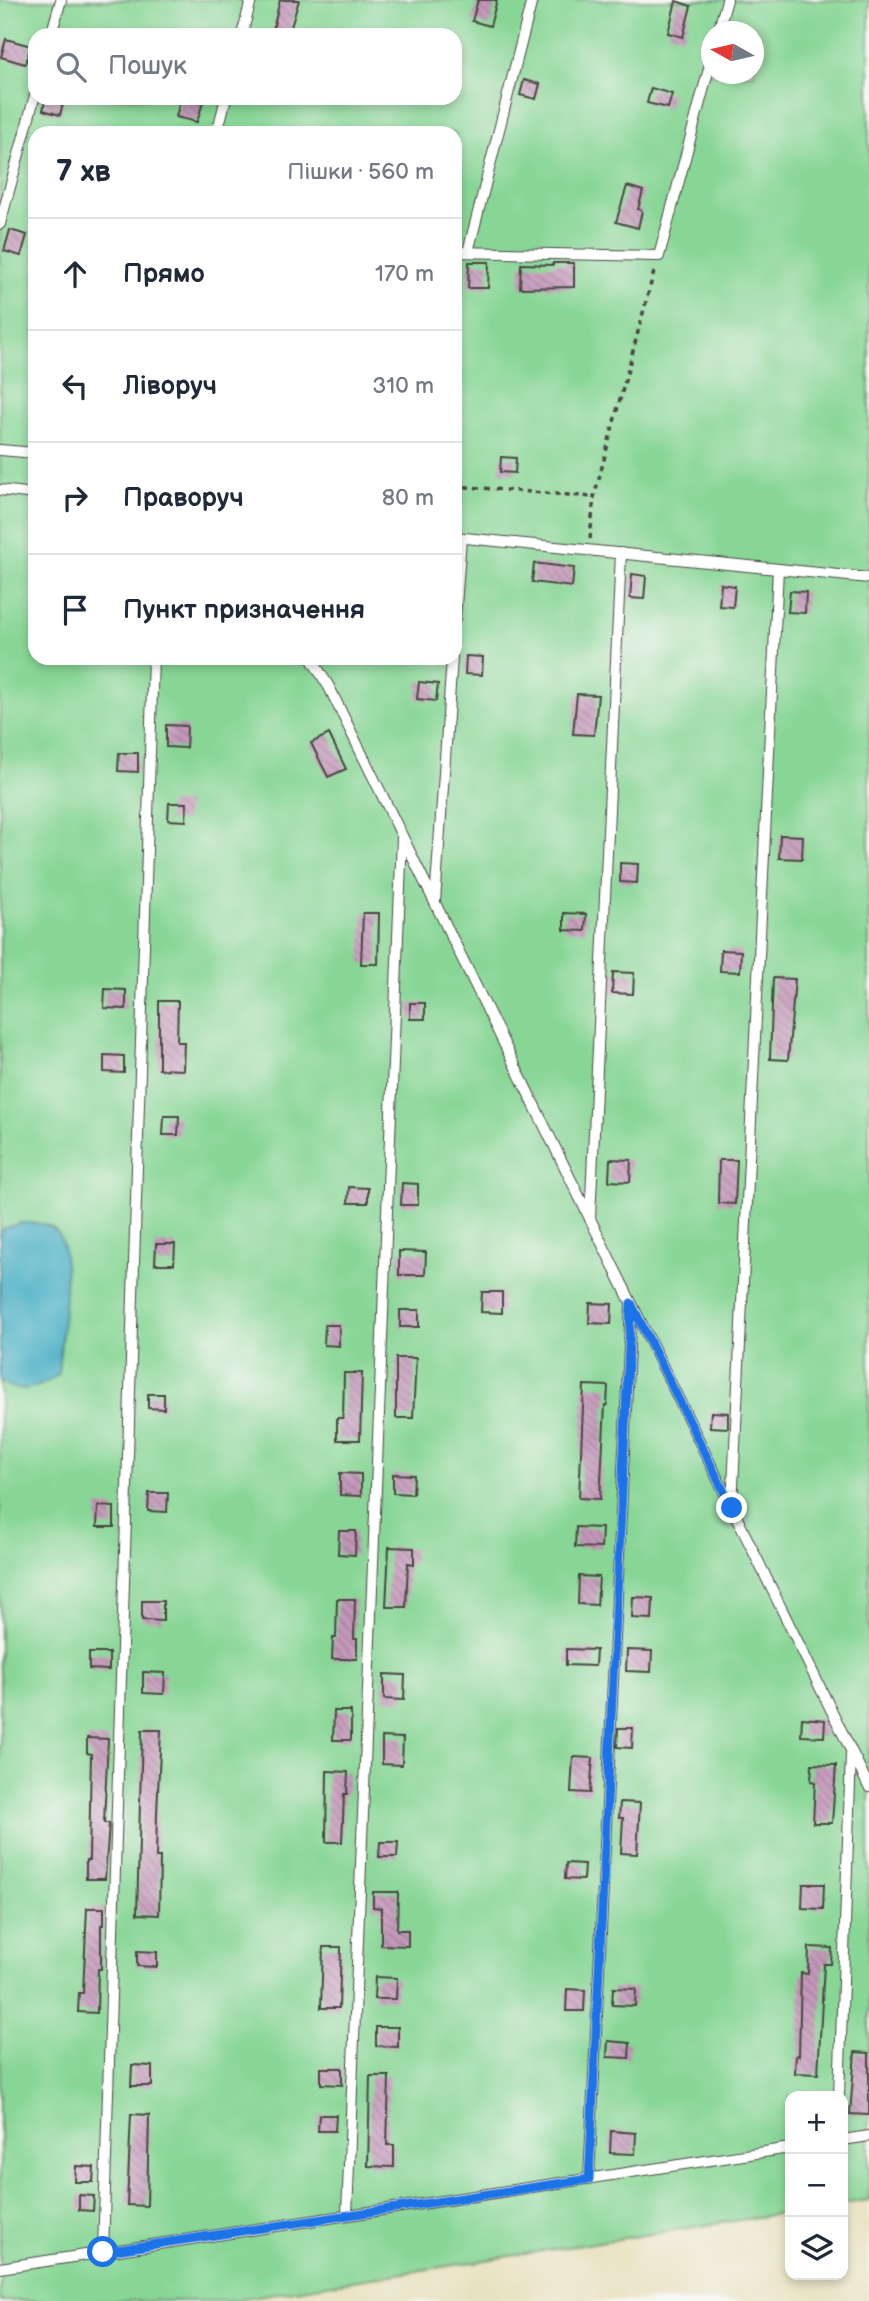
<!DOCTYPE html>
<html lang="uk">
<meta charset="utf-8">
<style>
:root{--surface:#fff;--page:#f2f2f3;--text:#1f2937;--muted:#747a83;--line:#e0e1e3}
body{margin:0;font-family:"Balsamiq Sans",sans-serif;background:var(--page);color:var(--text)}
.controls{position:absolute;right:21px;bottom:21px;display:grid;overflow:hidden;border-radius:14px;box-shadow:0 4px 10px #0003}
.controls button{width:63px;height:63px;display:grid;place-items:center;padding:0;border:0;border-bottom:2px solid var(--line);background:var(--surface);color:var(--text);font:35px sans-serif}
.compass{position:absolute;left:701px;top:21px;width:63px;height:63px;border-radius:50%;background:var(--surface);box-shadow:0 4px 10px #0003;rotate:278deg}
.stop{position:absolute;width:21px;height:21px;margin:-16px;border:5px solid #1a73e8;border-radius:50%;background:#fff}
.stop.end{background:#1a73e8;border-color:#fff;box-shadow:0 2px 7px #0008}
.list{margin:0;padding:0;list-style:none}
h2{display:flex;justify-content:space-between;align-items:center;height:91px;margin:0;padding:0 28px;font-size:30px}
h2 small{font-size:23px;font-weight:400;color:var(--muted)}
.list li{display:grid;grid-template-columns:46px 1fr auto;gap:21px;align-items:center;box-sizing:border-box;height:112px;padding:0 28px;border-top:2px solid var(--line)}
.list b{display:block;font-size:26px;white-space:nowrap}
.list em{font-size:23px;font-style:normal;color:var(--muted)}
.icon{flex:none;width:38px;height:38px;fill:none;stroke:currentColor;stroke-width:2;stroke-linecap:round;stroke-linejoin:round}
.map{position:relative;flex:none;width:869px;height:2301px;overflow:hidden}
.search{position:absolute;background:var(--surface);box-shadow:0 4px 10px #0003;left:28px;top:28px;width:434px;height:77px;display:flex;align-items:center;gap:18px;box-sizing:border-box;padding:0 24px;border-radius:21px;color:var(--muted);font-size:26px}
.panel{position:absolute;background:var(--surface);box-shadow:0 4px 10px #0003;left:28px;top:126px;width:434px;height:539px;border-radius:21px}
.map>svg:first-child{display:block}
.garden{fill:#87d695;stroke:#598060;stroke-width:2;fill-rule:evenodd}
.water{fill:#46afc5;stroke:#386d78;stroke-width:2}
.building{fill:url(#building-back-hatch)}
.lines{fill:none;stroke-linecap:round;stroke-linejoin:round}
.lane-casing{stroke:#484642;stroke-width:12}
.path{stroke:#484642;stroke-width:3.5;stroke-dasharray:5 5;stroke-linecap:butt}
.lane{stroke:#fff;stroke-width:10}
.route{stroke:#1a73e8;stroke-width:9}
</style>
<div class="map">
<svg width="869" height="2301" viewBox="0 0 869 2301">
<defs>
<pattern id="building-back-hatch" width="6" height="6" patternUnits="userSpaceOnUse" patternTransform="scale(1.75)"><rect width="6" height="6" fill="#c498ba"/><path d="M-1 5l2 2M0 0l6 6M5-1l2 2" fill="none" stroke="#9f7c97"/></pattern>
</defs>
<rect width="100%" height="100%" fill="#f6f6f2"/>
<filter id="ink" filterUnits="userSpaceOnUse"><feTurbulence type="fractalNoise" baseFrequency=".0143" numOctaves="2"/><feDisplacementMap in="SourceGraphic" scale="14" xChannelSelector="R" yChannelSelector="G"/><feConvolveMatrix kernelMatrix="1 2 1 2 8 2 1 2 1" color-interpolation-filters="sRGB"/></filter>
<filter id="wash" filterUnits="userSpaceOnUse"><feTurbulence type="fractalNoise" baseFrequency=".00686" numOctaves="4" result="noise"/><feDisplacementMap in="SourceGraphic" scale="28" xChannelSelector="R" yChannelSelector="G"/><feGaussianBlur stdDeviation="1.57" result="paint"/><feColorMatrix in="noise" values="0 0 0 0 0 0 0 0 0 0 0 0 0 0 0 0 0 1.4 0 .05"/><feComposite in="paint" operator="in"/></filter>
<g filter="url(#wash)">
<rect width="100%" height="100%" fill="#e9e2c1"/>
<path class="garden" d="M0 0H869V2200L843 2204V2096H790V2212L225 2301H0ZM712 32H754V74H712ZM35 35H455V98H35ZM35 133H455V658H35Z"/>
<path class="water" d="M20 1223C34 1223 50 1221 59 1235 73 1255 60 1347 58 1375 40 1387 20 1396 0 1381V1236L3 1229Z"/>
<g id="blocks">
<g class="building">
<polygon points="280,0 299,0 289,34 273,29"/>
<polygon points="478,0 497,0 490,26 472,21"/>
<polygon points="676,1 691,6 683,37 668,33"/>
<polygon points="6,39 31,46 25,64 1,57"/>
<polygon points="524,80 540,84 536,99 520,95"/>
<polygon points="651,88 672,94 668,108 647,103"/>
<polygon points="46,98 64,100 60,115 43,110"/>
<polygon points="181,98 203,102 197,122 176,117"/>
<polygon points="627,186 643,191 638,209 642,211 638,228 616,222"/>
<polygon points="10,230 27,235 21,256 4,251"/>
<polygon points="469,262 489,262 488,288 468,288"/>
<polygon points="553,263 574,263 574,287 520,288 521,264 553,265"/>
<polygon points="501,457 516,458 515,473 500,472"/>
<polygon points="534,563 574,568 572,587 532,582"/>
<polygon points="632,574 646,576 644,599 630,598"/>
<polygon points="721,584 735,586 733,607 719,606"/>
<polygon points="790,591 806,592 805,613 788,612"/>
<polygon points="466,656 483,657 482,675 465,674"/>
<polygon points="419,682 438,684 436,701 417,699"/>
<polygon points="577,694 598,695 594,735 573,734"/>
<polygon points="166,725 187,726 186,748 166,747"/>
<polygon points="329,734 346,769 328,777 311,743"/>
<polygon points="119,753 138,753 138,772 118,771"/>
<polygon points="169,803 187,803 186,821 168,820"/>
<polygon points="780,835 803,836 802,859 779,858"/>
<polygon points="620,863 638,864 637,883 620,882"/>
<polygon points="363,913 379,913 378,964 361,964"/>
<polygon points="564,913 586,914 585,931 564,930"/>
<polygon points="721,950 741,951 740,972 720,971"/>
<polygon points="613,972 634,973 633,994 612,993"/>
<polygon points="773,978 795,979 788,1060 770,1059"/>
<polygon points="105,989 126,990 126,1009 104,1008"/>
<polygon points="159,1001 178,1001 177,1042 184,1042 183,1070 159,1069"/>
<rect x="410" y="1003" width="15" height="16"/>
<polygon points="104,1055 124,1056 124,1073 104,1072"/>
<polygon points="164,1116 179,1116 178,1135 163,1135"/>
<polygon points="610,1159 631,1160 630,1182 609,1181"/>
<polygon points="719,1160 737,1160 735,1204 718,1203"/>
<polygon points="402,1183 418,1184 418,1205 401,1205"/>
<polygon points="349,1187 368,1188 368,1203 348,1203"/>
<polygon points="156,1244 175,1244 174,1264 155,1264"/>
<polygon points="399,1251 426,1252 425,1275 399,1275"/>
<polygon points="482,1292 502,1292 502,1313 481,1312"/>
<polygon points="590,1303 612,1304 611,1324 589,1323"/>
<rect x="400" y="1310" width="19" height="17"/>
<polygon points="325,1325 339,1325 339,1346 324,1345"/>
<polygon points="396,1358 416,1358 413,1418 396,1418"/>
<polygon points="344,1373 362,1373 360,1440 337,1440 337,1418 343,1418"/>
<polygon points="584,1385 608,1386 607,1405 605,1405 600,1499 579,1498"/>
<polygon points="148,1394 164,1394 164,1409 148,1408"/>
<polygon points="711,1412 728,1413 728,1428 710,1427"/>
<polygon points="340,1473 361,1474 361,1496 340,1495"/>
<polygon points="393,1474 414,1475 413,1494 393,1493"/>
<polygon points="149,1493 168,1493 167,1512 148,1511"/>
<polygon points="98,1506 114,1507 114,1527 97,1527"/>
<polygon points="576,1527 602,1528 601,1548 575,1547"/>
<polygon points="339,1531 356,1531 355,1555 338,1554"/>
<polygon points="389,1547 414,1548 414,1564 408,1563 406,1607 386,1607"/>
<polygon points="579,1576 599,1577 597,1605 578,1604"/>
<polygon points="633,1597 653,1598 652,1619 632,1618"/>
<polygon points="337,1599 355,1599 354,1639 357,1639 357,1659 332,1659 333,1638 336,1638"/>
<polygon points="142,1601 163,1601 163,1621 142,1620"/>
<polygon points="566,1649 596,1650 595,1666 566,1665"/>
<polygon points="627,1650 652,1651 651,1672 626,1671"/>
<polygon points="89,1653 109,1653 109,1670 89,1669"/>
<polygon points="143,1672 165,1673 164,1694 143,1693"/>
<polygon points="384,1674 405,1675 404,1700 384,1699"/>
<polygon points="334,1711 351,1711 351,1740 333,1740"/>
<polygon points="802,1718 825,1720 824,1737 801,1736"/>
<polygon points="618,1728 633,1728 632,1748 617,1747"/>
<polygon points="142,1730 161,1730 157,1813 156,1857 160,1857 159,1915 137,1914"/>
<polygon points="382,1737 403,1738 402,1765 382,1764"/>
<polygon points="87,1738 108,1739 104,1823 109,1823 105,1879 86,1879 86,1860 89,1860 91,1754 87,1753"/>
<polygon points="573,1757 593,1758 590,1793 571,1792"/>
<polygon points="812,1764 836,1765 832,1823 813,1823 815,1782 811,1781"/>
<polygon points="327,1771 348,1772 347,1794 344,1794 342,1842 326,1842"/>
<polygon points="620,1802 640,1803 637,1854 621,1853 623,1818 619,1818"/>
<polygon points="380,1842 398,1842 397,1857 379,1857"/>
<polygon points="566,1863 584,1864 583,1880 565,1879"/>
<polygon points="803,1884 824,1884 823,1909 802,1908"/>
<polygon points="373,1892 398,1892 397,1930 408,1930 408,1946 381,1945 381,1908 373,1907"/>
<polygon points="87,1908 104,1908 104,1925 101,1925 101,1969 98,1969 97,2013 78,2012 79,1993 83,1993"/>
<polygon points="323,1947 341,1947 339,2008 321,2008"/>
<polygon points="809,1947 832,1948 831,1964 824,1964 818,2074 795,2073 796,2055 799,2056 801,1973 808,1974"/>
<polygon points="137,1951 157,1952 157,1967 137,1966"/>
<polygon points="375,1977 397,1978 396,1999 374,1999"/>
<polygon points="613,1988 636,1989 635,2006 612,2005"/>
<polygon points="567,1989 585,1990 584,2011 566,2011"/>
<polygon points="376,2027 398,2027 398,2047 376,2046"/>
<polygon points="608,2041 630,2043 629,2058 607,2057"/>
<polygon points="855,2052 869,2053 869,2115 850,2114"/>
<polygon points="132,2065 152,2066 152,2086 131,2086"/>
<polygon points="321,2068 342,2068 342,2085 321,2084"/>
<polygon points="370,2076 389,2076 387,2145 394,2145 394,2167 368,2166"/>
<polygon points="131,2114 149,2115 147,2206 127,2205"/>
<polygon points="319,2115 336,2115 335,2131 318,2131"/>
<polygon points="611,2131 636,2133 635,2154 610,2153"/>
<polygon points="76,2166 94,2167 93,2182 75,2182"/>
<polygon points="79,2195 94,2196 93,2211 79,2210"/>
</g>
</g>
</g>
<g filter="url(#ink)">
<use href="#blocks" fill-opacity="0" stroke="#484642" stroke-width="2"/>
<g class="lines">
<g class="lane-casing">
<g id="lane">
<polyline points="718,32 727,0"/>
<polyline points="51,35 61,0"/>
<polyline points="242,35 251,0"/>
<polyline points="217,133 226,98"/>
<polyline points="0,224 35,95"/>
<polyline points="455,252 659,256 712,57"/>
<polyline points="468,252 532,0"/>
<polyline points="0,450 35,453"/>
<polyline points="0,490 35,494"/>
<polyline points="455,537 869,578"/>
<polyline points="455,619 461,538"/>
<polyline points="311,658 329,687 869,1787"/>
<polyline points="435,902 452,658"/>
<polyline points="590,1219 621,553"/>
<polyline points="732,1507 778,569"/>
<polyline points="839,2096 851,1754"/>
<polyline points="843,2140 869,2136"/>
<polyline points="589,2179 631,1305"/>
<polyline points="347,2215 402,837"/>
<polyline points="103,2252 153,658"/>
<polyline points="0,2268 790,2148"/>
</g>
</g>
<g class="path">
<polyline points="455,486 594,497"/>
<polyline points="590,539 594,497 655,268"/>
</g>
<use href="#lane" class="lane"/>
</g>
</g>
<g class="lines" filter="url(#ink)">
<polyline class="route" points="103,2252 589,2179 631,1303 732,1508"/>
</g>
</svg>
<div class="controls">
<button>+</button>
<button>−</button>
<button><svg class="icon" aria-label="layers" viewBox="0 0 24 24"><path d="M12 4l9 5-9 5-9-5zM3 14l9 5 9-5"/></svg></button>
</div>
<svg class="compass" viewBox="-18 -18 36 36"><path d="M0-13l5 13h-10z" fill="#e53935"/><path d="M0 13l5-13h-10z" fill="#747a83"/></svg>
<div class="stop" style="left:103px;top:2252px"></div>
<div class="stop end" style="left:732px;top:1508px"></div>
<div class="search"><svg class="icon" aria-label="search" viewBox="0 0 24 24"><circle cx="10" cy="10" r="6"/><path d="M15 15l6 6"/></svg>Пошук</div>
<section class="panel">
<h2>7 хв<small>Пішки · 560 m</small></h2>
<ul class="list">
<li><svg class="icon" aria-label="ahead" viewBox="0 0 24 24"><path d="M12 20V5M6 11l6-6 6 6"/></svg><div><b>Прямо</b></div><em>170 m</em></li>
<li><svg class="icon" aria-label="left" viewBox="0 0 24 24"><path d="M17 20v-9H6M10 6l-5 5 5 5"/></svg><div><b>Ліворуч</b></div><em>310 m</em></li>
<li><svg class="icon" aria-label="right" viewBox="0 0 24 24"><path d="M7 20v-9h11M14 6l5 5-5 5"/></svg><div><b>Праворуч</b></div><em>80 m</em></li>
<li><svg class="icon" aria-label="arrive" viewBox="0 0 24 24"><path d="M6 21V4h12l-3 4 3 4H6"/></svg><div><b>Пункт призначення</b></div></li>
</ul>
</section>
</div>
